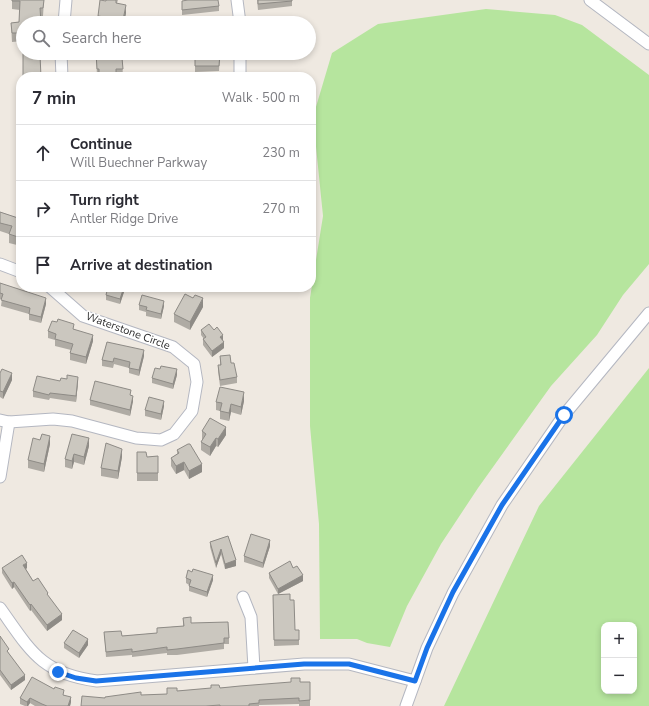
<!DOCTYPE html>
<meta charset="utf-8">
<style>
:root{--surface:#fff;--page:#f7f7f7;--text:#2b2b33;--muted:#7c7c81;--line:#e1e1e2}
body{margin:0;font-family:"Nunito Sans",sans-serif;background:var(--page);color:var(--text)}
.controls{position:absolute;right:12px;bottom:12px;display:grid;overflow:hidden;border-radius:8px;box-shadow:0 2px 6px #0003}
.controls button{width:36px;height:36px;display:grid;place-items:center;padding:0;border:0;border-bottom:1px solid var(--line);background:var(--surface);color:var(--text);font:20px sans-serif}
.stop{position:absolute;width:12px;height:12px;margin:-9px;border:3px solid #1a73e8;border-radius:50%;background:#fff}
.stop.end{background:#1a73e8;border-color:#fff;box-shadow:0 1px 4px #0008}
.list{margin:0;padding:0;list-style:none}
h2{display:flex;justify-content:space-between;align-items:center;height:52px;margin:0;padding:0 16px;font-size:17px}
h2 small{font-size:13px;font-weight:400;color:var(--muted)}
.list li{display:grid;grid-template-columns:26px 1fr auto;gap:12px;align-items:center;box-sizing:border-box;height:56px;padding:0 16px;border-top:1px solid var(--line)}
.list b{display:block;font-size:15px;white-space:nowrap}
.list p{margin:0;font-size:13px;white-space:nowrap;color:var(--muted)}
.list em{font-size:13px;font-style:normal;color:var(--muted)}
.icon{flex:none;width:22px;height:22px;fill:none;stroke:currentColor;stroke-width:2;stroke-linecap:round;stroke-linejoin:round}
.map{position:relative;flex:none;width:649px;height:706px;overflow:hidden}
.search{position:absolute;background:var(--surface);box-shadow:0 2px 6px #0003;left:16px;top:16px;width:300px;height:44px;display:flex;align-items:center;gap:10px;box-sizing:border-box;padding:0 14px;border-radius:22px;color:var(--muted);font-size:15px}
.panel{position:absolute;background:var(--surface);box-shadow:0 2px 6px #0003;left:16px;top:72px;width:300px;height:220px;border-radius:16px}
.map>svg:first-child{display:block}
.green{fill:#b6e59e;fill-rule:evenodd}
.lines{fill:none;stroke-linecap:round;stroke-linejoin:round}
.minor-casing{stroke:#b4b7c1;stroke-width:13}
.minor{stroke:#fff;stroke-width:11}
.wall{fill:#afaba4}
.shaded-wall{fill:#8e8b86}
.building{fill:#cbc7bf;stroke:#8e8b86}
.route{stroke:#1a73e8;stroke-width:5}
.labels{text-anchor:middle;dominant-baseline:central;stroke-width:3;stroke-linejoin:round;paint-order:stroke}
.street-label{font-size:11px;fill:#2e2e2e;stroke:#fff}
</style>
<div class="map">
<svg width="649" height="706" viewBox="0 0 649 706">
<rect width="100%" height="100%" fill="#efe9e1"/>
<g class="green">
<polygon points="486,9 555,15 582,25 649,75 649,264 623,295 597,335 551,386 478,488 441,544 407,606 390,647 367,643 357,639 320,639 319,524 310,426 310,298 323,216 313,117 332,53 378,24"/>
<path d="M649 368V706H444L539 506ZM604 625H634V691H604Z"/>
</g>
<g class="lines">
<g class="minor-casing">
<g id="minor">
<polyline points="237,0 240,23"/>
<polyline points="590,0 649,44"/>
<polyline points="64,23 66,0"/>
<polyline points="61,53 62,77"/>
<polyline points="240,53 240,77"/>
<polyline points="0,264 21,272"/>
<polyline points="0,420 9,422 53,419 72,421 136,438 161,440 174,434 192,411 197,382 194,364 173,347 83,316 50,287"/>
<polyline points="0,477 9,422"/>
<polyline points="243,597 251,617 254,668"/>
<path d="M0 608C30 650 41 674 97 681L304 664H349L415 681"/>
<polyline points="406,706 427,648 453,593 502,505 564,415 649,313"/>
</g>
</g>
<use href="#minor" class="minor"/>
</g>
<g class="wall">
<polygon points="12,0 44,0 43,16 41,16 23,23 23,41 12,42 11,23 19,22 20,10 12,9"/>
<polygon points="106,0 118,0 117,3 126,13 124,23 98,23 98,16"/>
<polygon points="257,0 292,0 292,6 258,10"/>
<polygon points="182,1 219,6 219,11 182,15"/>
<polygon points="96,53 118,53 118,59 122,58 123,77 97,77"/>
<polygon points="187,53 220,53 219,71 195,72 195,57 187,57"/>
<rect x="18" y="85" width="3" height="20"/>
<polygon points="0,212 21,219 21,246 9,243 9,234 0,231"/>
<polygon points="0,283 46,304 41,323 29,320 29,314 1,306 2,299 0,299"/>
<polygon points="124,292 120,304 106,300 106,295"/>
<polygon points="139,305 164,306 161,319 146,316 146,312 139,310"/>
<polygon points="203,307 190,330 174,322 174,314"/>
<polygon points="74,329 93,341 86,364 70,360 70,353 71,350 55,346 55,340 48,338 48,331"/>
<polygon points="201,330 223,340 224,348 212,357 203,345 203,339 204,339 201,335"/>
<polygon points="107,342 144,356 139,376 129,373 129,368 114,364 113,368 102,366 102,360"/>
<polygon points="220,356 231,363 237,377 237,383 220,386 218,371 218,365 220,365"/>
<polygon points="0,373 12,380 3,399 0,397"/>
<polygon points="177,375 173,389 152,383 152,378"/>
<polygon points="60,381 78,382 76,402 50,398 49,400 33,397 33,391"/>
<polygon points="131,395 133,401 130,416 90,405 90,400"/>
<polygon points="244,401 241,415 231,412 229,421 220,419 220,411 216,410 216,402"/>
<polygon points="164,406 161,420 145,416 145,410"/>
<polygon points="202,431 226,435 218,447 216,446 210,456 201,450 201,442 202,440"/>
<polygon points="40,440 50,444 44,472 28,468 28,460"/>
<polygon points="89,446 84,465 74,462 72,469 65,467 65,459"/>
<polygon points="177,450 202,472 189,479 184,470 176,474 171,466 171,458 177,454"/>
<polygon points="137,452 147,457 158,456 158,481 137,481"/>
<polygon points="122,457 118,479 101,476 101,468"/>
<polygon points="228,536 236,566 225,569 221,554 216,568 210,547 210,542"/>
<polygon points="270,546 263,568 244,562 244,556"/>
<polygon points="2,568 27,568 26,569 33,581 48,596 62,620 47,631 31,610 30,611 14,587 12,589 2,573"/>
<polygon points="293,568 303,581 278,594 269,578 269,573"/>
<polygon points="186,578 213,580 207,597 189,591 189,585 186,583"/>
<polygon points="273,595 290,600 295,630 299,630 299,645 274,646"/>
<polygon points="183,618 191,623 229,638 229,644 224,644 224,649 177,655 167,655 167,653 132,657 132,655 106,657 104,632 122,636 157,633 157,628 183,626"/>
<polygon points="0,636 9,654 25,680 11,690 0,675"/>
<polygon points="64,643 88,645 79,658 64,648"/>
<polygon points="300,682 310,682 310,706 299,706 299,704 259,705 259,706 81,706 105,698 167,694 167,688 177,691"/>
<polygon points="64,695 71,702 70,706 35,706 30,703 28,706 25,706 20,704 20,698"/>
</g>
<g class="shaded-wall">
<polygon points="126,5 126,13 124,23 123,23"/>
<polygon points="124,287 124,292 120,304 120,299"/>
<polygon points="46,298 46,304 41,323 41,317"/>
<polygon points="203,298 203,307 190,330 190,322"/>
<polygon points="164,301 164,306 161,319 161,314"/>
<polygon points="93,335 93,341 86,364 86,357"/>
<polygon points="223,335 223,340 220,343 220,337"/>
<polygon points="224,342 224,348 212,357 212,351"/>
<polygon points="144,350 144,356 139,376 139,370"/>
<polygon points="177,369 177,375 173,389 173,384"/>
<polygon points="12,373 12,380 3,399 3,392"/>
<polygon points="78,377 78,382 76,402 76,396"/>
<polygon points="244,392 244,401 241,415 241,407"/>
<polygon points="133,396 133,401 130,416 130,410"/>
<polygon points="164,401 164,406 161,420 161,414"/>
<polygon points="231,404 231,412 229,421 229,413"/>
<polygon points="226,427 226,435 218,447 218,439"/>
<polygon points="50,436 50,444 44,472 44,464"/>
<polygon points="89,438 89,446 84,465 84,457"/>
<polygon points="216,438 216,446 210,456 210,447"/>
<polygon points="122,449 122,457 118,479 118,471"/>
<polygon points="74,454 74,462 72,469 72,461"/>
<polygon points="184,462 184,470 176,474 176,466"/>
<polygon points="202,464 202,472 189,479 189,471"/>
<polygon points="270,540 270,546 263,568 263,563"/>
<polygon points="221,549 221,554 216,568 216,563"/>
<polygon points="236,560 236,566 225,569 225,564"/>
<polygon points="27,563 27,568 23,571 23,565"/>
<polygon points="213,575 213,580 207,597 207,592"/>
<polygon points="303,575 303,581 278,594 278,589"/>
<polygon points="14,582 14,587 12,589 12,583"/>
<polygon points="31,604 31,610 30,611 30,605"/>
<polygon points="62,614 62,620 47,631 47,625"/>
<polygon points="88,639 88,645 79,658 79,653"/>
<polygon points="25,675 25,680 11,690 11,685"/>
<polygon points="71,697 71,702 70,706 68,706"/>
<polygon points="30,698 30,703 28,706 27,706 27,702"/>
</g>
<g class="building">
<polygon points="12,0 44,0 43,8 40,8 41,23 23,23 23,33 12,33 11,23 19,22 20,1 12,1"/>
<polygon points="100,0 106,1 106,0 116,0 116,3 126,5 123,20 98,16"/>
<polygon points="188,0 218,0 219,6 182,10 182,1"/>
<polygon points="258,0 292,0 292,1 258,4"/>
<rect x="259" y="20" width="26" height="3"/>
<polygon points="23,47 23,53 33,53 33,56 40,55 41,77 23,77"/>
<polygon points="96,53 118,53 118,59 122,58 123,69 116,69 116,77 99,77 99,69 97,69"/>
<polygon points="195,53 220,53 219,66 195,66"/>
<rect x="259" y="75" width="33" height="2"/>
<rect x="18" y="85" width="3" height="12"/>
<polygon points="0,212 21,219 21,238 9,234 12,226 0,223"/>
<polygon points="0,283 46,298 41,317 29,314 30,308 1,300 3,294 0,293"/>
<polygon points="108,287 124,287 120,299 106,295"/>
<polygon points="185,294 193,298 195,295 203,298 190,322 174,314"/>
<polygon points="142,295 164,301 161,314 146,310 147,307 139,305"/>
<polygon points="58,319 74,324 73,329 93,335 86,357 70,353 73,344 55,339 56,334 48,331 52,321 57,322"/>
<polygon points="209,324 214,330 217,327 223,335 220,337 224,342 212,351 203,339 206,337 201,330"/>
<polygon points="107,342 144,350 139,370 129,368 130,362 114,358 113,362 102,360"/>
<polygon points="230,355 231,363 234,363 237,377 220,380 218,365 221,365 220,356"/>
<polygon points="161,366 177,369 173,384 152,378 155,368 160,369"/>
<polygon points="2,369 12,373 3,392 0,391 0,373"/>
<polygon points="67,375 78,377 76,396 50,393 49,395 33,391 37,376 60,381 61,378 67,379"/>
<polygon points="95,381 131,390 130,395 133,396 130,410 90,400"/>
<polygon points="220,387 244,392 241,407 231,404 229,413 220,411 222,403 216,402"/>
<polygon points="149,397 164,401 161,414 145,410"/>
<polygon points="210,418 226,427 218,439 216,438 210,447 201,442 206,434 202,431"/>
<polygon points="42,434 50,436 44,464 28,460 33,438 40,440"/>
<polygon points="72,434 89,438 84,457 74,454 72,461 65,459"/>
<polygon points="106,443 122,449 118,471 101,468"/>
<polygon points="188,444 190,444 202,464 189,471 184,462 176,466 171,458 179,453 177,450"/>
<polygon points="137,452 146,452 147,457 158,456 158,473 137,473"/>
<polygon points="251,534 270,540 263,563 244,556"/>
<polygon points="228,536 236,560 225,564 221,549 216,563 210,542"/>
<polygon points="22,555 27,563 23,565 33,581 38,578 48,593 47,594 62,614 47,625 31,604 30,605 14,582 12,583 2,568"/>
<polygon points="290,561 293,568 297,566 303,575 278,589 269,573"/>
<polygon points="193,569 213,575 207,592 189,586 191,580 186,578 188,570 192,572"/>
<polygon points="290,594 290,600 294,600 295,630 299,630 299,640 274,640 273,595"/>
<polygon points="191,617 191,623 228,622 229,638 224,638 224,643 177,649 167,650 167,647 132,652 132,649 106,652 104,632 121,631 122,636 157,633 157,628 184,626 183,618"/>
<polygon points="73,630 88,639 79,653 64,643"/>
<polygon points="0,636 9,649 7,651 25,675 11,685 0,670"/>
<polygon points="32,677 54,689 55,687 64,690 63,695 71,697 68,706 47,706 42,704 30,698 27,702 20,698"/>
<polygon points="291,678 300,678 300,682 310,682 310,700 299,701 299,698 259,700 259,703 249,704 249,706 220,706 220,705 206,706 81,706 82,696 105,698 105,697 141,692 141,695 167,694 167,688 177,688 177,691 211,688 211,685 219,685 220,688 240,686 291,682"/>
</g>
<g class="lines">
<polyline class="route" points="58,672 76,678 96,681 304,664 349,664 415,681 427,648 453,592 502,505 564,415"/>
</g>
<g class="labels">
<g class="street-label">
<text transform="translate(128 331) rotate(20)">Waterstone Circle</text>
</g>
</g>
</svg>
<div class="controls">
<button>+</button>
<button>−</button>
</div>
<div class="stop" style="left:564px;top:415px"></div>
<div class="stop end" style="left:58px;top:672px"></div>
<div class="search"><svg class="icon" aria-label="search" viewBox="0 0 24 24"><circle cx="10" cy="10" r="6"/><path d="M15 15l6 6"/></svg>Search here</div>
<section class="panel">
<h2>7 min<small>Walk · 500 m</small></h2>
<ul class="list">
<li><svg class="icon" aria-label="ahead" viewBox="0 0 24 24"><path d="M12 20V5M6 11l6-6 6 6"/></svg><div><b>Continue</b><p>Will Buechner Parkway</p></div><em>230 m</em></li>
<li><svg class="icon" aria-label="right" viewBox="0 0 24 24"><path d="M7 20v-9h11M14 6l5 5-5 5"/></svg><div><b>Turn right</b><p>Antler Ridge Drive</p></div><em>270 m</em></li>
<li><svg class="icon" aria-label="arrive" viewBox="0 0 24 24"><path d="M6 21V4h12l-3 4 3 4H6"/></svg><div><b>Arrive at destination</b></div></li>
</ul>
</section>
</div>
